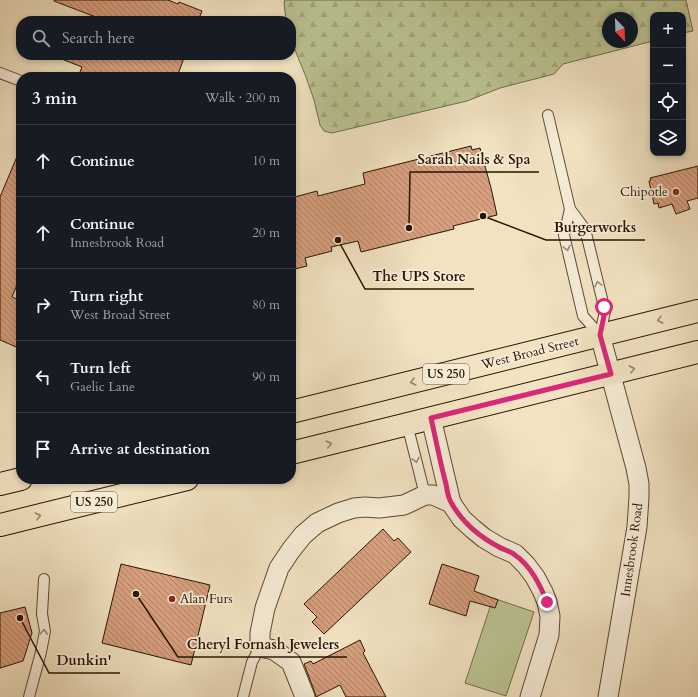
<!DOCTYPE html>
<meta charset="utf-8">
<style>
:root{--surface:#171b24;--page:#242831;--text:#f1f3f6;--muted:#9ea1a6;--line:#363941}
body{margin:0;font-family:Cardo,serif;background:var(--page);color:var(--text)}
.controls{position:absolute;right:12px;top:12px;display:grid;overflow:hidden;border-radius:8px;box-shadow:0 2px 6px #0003}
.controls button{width:36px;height:36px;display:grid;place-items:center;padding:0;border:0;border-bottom:1px solid var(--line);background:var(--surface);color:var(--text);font:20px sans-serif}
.compass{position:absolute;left:602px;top:12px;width:36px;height:36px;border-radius:50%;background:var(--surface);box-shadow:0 2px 6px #0003;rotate:157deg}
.stop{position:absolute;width:12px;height:12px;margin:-9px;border:3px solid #db2777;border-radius:50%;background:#fff}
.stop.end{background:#db2777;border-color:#fff;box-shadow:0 1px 4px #0008}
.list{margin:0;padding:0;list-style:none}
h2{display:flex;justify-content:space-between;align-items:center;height:52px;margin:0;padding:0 16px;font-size:17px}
h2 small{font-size:13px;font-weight:400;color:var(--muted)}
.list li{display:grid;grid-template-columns:26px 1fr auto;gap:12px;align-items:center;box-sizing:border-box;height:72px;padding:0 16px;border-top:1px solid var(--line)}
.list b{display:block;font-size:15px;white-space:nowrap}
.list p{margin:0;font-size:13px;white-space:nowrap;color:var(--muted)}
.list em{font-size:13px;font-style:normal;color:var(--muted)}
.icon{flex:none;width:22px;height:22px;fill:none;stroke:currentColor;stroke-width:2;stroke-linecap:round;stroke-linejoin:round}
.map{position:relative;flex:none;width:698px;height:697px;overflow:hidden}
.search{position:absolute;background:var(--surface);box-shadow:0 2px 6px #0003;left:16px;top:16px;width:280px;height:44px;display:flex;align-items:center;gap:10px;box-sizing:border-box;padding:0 14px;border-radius:16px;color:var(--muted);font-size:15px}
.panel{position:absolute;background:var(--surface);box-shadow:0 2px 6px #0003;left:16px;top:72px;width:280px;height:412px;border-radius:16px}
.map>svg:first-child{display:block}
.forest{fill:url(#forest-firs);stroke:#726c4a;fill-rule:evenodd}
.pitch{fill:#bbc392;stroke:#726c4a}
.building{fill:url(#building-back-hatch);stroke:#291402}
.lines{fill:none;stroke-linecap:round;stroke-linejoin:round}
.lane-casing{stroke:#5b4832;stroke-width:12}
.street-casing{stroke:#5b4832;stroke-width:21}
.primary-casing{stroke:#291402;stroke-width:24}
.lane{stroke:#f6ecd7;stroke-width:10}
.street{stroke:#f6ecd7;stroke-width:19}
.primary{stroke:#f1e2c1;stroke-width:22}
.oneway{stroke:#9a8b77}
.oneway2{stroke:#97856b}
.route{stroke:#db2777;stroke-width:5}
.poi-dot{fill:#8f2418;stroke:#f6ecd7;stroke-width:1.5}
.labels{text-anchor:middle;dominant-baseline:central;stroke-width:3.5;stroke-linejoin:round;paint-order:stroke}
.shield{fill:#f6ecd7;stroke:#665542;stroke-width:1}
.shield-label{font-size:12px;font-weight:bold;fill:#291402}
.poi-label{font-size:13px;fill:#291402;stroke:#f6ecd7;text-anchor:end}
.street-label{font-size:13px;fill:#291402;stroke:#f6ecd7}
.leader{fill:none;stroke:#291402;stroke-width:1.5}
.callout-dot{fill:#291402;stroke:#f6ecd7;stroke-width:1.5}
.callout-label{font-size:14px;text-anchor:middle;font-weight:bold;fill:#291402;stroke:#f6ecd7;stroke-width:3.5;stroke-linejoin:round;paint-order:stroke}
</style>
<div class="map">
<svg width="698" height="697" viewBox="0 0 698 697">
<defs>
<pattern id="forest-firs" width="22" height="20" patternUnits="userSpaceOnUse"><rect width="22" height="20" fill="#bbc392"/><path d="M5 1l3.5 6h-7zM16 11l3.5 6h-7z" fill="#a1a77c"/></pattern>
<pattern id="building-back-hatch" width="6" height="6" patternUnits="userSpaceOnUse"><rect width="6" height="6" fill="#d79f7e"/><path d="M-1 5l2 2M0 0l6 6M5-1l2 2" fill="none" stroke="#ae8065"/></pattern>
</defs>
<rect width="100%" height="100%" fill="#f1e2c1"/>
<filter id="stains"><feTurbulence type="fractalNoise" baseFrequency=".005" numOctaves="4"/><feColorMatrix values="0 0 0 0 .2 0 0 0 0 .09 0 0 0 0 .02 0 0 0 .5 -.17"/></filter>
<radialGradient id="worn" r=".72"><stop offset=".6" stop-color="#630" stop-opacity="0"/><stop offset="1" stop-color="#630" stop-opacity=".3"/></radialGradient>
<path class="forest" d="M285 0H686L693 31 683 33V15H653V41L563 64 554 74 500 88 467 101 332 133 324 131 320 125 314 100 306 77 291 40V21H286L284 2ZM608 18H632V42H608Z"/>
<polygon class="pitch" points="493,598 534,612 506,696 465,683"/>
<g class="building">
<polygon points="54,0 168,0 178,4 179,2 202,11 198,21 106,21 54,1"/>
<polygon points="54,55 185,55 177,77 78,77 82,67 54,56"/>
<polygon points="471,146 472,150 480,148 491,188 497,215 453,226 454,229 361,252 358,241 331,247 332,251 305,258 307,266 291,270 291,198 317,191 318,196 365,184 363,173"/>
<polygon points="21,147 21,275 12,297 21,301 21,349 0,340 0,197"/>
<polygon points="698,166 698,198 687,201 690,209 676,214 672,204 659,208 658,203 654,204 649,181 651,180 650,178"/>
<polygon points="383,529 394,541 398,538 411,552 324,634 312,622 317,617 304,604 318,591"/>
<polygon points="121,564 210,585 191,665 102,643"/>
<polygon points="442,564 479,576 474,591 498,600 495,608 470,601 466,616 429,604"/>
<polygon points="25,607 32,633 23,661 0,668 0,613"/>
<polygon points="360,640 365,651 363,653 386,697 346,697 340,685 316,697 315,693 304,664 311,661 313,664"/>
</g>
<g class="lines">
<g class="lane-casing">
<g id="lane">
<polyline points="0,73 21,81"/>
<polyline points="548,115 570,209 585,229 605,311 600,335"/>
<polyline points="570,209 564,235 583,316 600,335"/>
<polyline points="407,424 425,495"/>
<polyline points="29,697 41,652 45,631 42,614 44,579"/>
<polyline points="243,697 252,662 260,647"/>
</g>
</g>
<g class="street-casing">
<g id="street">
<polyline points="600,335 636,468 639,484 639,497 637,527 608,697"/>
<polyline points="431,418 451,503"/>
<polyline points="305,697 291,662 274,650 260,647 260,633 265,608 279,568 291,550 303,535 317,523 338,513 354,508 365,507 379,508 404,505 425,495 433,495 451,503 462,519 473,529 484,538 499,547 515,554 526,565 535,577 543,592 547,602 550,616 549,635 530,697"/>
</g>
</g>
<g class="primary-casing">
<g id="primary">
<polyline points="291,412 698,311"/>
<polyline points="291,453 698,352"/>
<polyline points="0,484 21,479"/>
<polyline points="0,525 187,479"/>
</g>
</g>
<use href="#lane" class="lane"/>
<use href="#street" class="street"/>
<use href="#primary" class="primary"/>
</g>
<defs><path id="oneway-chevron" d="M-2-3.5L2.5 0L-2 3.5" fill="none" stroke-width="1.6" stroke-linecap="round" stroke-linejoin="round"/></defs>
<g class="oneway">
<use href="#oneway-chevron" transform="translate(567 248) rotate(77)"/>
<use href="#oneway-chevron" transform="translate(598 284) rotate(-104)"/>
<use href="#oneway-chevron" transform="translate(416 460) rotate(76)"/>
<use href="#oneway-chevron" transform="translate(44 632) rotate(-87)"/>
</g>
<g class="oneway2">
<use href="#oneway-chevron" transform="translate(660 320) rotate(166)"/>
<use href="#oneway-chevron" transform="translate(632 369) rotate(-14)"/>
<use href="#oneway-chevron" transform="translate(413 382) rotate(166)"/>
<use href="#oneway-chevron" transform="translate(329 444) rotate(-14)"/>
<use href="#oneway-chevron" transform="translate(38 516) rotate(-14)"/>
</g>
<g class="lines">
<path class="route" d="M547 602C540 585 531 566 515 555 510 551 504 550 499 547 480 537 463 523 452 504 448 499 447 490 446 484 440 462 436 440 431 418L611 374 600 335 605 311 604 307"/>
</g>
<g class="poi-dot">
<circle cx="676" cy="192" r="4"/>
<circle cx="172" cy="599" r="4"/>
</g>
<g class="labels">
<g class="shield">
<rect x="423" y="364" width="46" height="20" rx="3"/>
<rect x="71" y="492" width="46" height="20" rx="3"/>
</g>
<g class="shield-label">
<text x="446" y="374">US 250</text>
<text x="94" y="502">US 250</text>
</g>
<g class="poi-label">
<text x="668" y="192">Chipotle</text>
<text x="180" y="599" text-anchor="start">Alan Furs</text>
</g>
<g class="street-label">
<text transform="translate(530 353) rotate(-14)">West Broad Street</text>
<text transform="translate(632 550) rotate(-82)">Innesbrook Road</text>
</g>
</g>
<path class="leader" d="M409 228L410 172H539M483 216L546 240H645M338 240L365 289H474M136 594L178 657H347M20 618L49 673H120"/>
<g class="callout-dot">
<circle cx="409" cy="228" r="4"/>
<circle cx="483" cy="216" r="4"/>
<circle cx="338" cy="240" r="4"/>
<circle cx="136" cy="594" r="4"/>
<circle cx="20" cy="618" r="4"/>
</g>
<g class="callout-label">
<text x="474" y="164">Sarah Nails &amp; Spa</text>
<text x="595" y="232">Burgerworks</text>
<text x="419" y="281">The UPS Store</text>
<text x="263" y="649">Cheryl Fornash Jewelers</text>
<text x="84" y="665">Dunkin'</text>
</g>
<rect width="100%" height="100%" filter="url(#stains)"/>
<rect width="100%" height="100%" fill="url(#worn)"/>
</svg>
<div class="controls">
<button>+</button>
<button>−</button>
<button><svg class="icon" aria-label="locate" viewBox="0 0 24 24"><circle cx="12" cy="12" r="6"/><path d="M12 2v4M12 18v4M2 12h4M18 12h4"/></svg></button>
<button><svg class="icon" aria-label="layers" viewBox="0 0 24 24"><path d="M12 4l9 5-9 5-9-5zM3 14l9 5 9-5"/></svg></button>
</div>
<svg class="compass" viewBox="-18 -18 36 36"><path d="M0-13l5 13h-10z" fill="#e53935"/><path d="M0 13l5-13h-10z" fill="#9ea1a6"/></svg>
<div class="stop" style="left:604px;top:307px"></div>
<div class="stop end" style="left:547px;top:602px"></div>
<div class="search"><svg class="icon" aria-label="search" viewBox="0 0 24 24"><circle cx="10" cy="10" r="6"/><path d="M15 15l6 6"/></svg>Search here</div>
<section class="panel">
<h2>3 min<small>Walk · 200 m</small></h2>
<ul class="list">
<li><svg class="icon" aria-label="ahead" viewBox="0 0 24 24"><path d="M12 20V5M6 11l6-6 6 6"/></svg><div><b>Continue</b></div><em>10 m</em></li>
<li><svg class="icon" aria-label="ahead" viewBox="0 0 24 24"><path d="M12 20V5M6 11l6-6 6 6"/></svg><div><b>Continue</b><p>Innesbrook Road</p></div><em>20 m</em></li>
<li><svg class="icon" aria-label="right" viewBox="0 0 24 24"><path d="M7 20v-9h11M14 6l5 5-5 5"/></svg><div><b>Turn right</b><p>West Broad Street</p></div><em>80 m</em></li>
<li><svg class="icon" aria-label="left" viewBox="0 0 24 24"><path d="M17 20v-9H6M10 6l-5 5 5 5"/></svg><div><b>Turn left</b><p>Gaelic Lane</p></div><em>90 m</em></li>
<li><svg class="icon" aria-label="arrive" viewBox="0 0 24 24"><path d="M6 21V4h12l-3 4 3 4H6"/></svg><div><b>Arrive at destination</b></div></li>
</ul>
</section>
</div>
